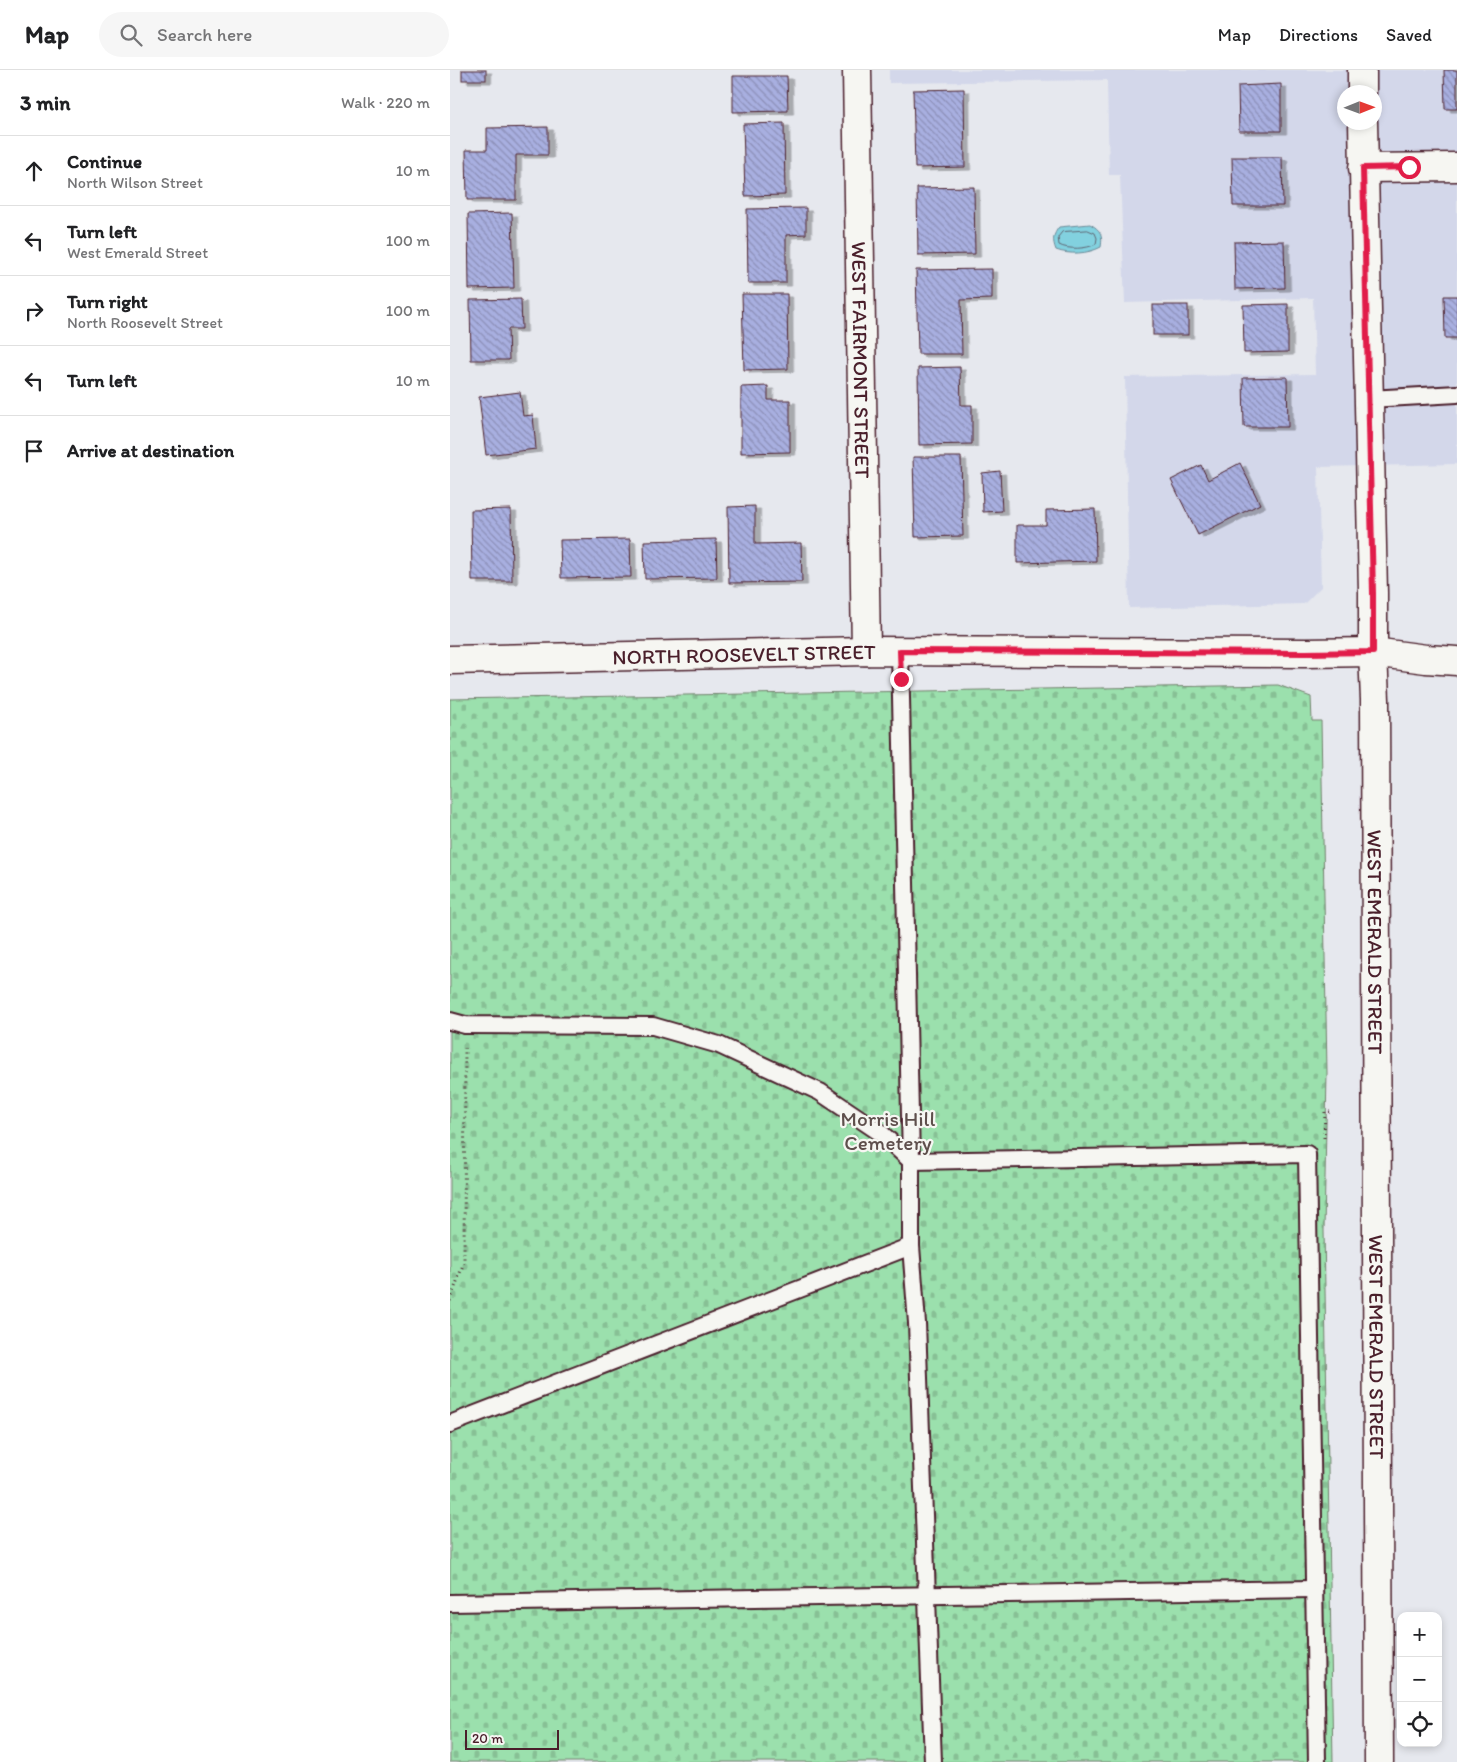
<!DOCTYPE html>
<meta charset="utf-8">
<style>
:root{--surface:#fff;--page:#f6f6f6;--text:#202124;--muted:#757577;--line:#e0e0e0}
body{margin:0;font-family:Itim,sans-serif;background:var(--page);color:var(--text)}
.controls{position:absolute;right:15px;bottom:15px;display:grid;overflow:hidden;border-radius:10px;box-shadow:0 2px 8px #0003}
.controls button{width:45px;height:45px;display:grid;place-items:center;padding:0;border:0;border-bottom:1px solid var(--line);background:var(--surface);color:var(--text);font:25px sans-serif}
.compass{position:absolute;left:887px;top:15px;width:45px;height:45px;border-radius:50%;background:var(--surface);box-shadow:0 2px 8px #0003;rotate:89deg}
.scale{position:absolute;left:15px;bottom:12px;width:94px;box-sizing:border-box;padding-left:5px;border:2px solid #4a1f2b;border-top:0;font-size:14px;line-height:18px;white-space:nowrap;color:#4a1f2b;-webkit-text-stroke:4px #f6f6f2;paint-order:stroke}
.stop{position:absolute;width:15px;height:15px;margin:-11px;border:4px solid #e11d48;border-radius:50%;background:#fff}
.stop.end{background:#e11d48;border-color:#fff;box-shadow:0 1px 5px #0008}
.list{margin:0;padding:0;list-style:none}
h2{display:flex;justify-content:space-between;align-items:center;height:65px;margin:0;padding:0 20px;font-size:21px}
h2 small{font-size:16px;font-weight:400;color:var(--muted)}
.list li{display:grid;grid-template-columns:32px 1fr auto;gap:15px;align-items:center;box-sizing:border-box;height:70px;padding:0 20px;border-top:1px solid var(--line)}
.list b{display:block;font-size:19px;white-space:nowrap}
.list p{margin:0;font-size:16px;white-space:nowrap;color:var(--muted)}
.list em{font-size:16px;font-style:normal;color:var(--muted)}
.icon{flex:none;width:28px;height:28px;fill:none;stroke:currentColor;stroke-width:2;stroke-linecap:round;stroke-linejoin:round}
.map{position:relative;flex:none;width:1007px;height:1692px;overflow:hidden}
header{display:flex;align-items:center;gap:30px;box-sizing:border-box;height:70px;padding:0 25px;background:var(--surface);border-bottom:1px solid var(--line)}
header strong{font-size:24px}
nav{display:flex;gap:28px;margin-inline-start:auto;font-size:18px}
.search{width:350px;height:45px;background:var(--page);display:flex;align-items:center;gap:12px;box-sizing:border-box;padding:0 18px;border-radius:28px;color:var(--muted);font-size:19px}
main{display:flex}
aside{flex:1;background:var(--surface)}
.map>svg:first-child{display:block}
.built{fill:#d3d7ea;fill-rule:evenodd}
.cemetery{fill:url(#cemetery-stones);stroke:#72806c}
.water{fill:#82d1df;stroke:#6c8a97}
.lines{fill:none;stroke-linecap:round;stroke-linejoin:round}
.shore{stroke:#606673;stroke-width:1}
.building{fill:url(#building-back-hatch);stroke:#4a1f2b;filter:url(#shadow)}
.lane-casing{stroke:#4a1f2b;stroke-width:20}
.street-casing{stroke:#4a1f2b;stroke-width:31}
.secondary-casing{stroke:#4a1f2b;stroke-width:31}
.path{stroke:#4a1f2b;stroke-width:3;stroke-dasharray:1 4;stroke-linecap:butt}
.lane{stroke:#f6f6f2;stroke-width:16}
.street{stroke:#f6f6f2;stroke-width:28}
.secondary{stroke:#f6f6f2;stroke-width:28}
.route{stroke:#e11d48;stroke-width:6}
.labels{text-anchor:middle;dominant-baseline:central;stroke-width:4.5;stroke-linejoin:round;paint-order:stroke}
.street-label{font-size:21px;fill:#4a1f2b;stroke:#f6f6f2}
.park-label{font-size:21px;fill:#5e4f4c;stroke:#f6f6f2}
</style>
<header>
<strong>Map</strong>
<div class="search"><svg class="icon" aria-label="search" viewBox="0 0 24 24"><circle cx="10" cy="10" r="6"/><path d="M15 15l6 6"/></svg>Search here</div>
<nav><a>Map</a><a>Directions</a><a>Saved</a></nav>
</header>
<main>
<aside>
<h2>3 min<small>Walk · 220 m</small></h2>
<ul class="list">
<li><svg class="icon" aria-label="ahead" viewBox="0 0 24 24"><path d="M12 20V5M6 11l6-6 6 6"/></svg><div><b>Continue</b><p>North Wilson Street</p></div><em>10 m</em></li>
<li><svg class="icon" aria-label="left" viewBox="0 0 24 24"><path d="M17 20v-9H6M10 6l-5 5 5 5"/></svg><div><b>Turn left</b><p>West Emerald Street</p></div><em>100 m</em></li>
<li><svg class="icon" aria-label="right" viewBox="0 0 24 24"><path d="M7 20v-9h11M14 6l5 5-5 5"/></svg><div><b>Turn right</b><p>North Roosevelt Street</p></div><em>100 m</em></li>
<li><svg class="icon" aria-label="left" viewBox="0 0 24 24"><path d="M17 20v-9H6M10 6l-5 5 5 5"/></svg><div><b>Turn left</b></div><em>10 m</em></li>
<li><svg class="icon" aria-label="arrive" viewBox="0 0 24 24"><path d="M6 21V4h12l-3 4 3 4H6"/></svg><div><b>Arrive at destination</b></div></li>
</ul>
</aside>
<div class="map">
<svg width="1007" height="1692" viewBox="0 0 1007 1692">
<defs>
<pattern id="cemetery-stones" width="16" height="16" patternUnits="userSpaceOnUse" patternTransform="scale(1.25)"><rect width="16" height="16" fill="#9be0ad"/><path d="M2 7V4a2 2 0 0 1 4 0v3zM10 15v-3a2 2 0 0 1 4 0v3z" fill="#87c095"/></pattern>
<pattern id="building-back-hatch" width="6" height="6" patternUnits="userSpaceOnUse" patternTransform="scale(1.25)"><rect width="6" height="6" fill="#a8afe0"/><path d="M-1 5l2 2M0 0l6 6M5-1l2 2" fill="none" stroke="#8b8eb6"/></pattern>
<filter id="shadow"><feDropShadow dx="5.5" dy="3" stdDeviation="0" flood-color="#0004"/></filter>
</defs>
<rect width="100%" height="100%" fill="#e6e8ee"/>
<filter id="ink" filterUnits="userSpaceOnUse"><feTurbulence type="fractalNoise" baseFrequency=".02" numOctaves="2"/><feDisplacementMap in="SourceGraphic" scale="10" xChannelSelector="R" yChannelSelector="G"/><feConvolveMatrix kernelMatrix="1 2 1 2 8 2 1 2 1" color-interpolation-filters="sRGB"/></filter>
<g filter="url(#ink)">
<path class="built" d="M439 0H1007V394L868 397 871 517 854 534 679 538 675 307 865 304 863 228 675 233 670 105H659L657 10 439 13ZM894 22H924V52H894Z"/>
<polygon class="cemetery" points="828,615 861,627 862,651 871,651 877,1003 874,1160 883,1692 0,1692 0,629"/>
<path class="water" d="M640 154C651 160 653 165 651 177 638 184 619 185 606 180 602 170 603 165 609 157Z"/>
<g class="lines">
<path class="shore" d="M638 160 645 163 647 168 646 174C637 179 618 180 609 175L608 167 612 162Z"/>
</g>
<g class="building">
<rect x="12" y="0" width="24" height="10"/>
<polygon points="994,0 1007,0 1007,39 995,39"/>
<polygon points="283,6 337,6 338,41 283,42"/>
<polygon points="831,14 831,61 789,61 788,16"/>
<polygon points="514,19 515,97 465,98 463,20"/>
<polygon points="334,53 335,125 295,126 293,54"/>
<polygon points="98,57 98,85 66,85 66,130 17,130 16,80 37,80 37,58"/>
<polygon points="782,87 832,87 833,136 783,136"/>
<polygon points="524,117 525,184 468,185 467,118"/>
<polygon points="356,138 356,164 336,165 336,213 298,213 297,139"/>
<polygon points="62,143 64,218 19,219 18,144"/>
<polygon points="834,171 835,218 785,219 784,172"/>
<polygon points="542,199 542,229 511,230 512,284 468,284 466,200"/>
<polygon points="292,224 337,224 338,299 294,300"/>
<polygon points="994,226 1007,226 1007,268 995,268"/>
<polygon points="71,229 72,259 58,259 59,290 21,290 20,230"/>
<polygon points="838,234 838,282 794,283 793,235"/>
<rect x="703" y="235" width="35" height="30"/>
<polygon points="510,297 511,335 522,335 522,374 469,375 468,298"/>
<polygon points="837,307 838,357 794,357 793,308"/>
<polygon points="318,316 318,330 340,330 340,382 291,383 291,317"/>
<polygon points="70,322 73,346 83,345 86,379 36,385 29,327"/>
<polygon points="463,387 511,387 513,466 465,467"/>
<polygon points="790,393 810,434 748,465 721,410 751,395 758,410"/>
<polygon points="550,401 552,441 533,442 532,403"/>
<polygon points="305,436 305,474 351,473 352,512 279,513 278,437"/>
<polygon points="61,439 62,511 22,511 21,440"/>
<polygon points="645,439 646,491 567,493 567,455 596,455 596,440"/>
<polygon points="180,469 181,507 111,508 110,470"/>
<polygon points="266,469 267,508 195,509 194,471"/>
</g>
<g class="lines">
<g class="lane-casing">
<g id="lane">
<polyline points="919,329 1007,324"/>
<polyline points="450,581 461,1091 461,1176 467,1253 483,1692"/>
<polyline points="0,951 15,955 203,956 269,975 370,1022 431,1063 461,1091 857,1084 867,1692"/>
<polyline points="0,1354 461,1176"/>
<polyline points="0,1533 864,1519"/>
</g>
</g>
<g class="street-casing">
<g id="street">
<path id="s1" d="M407 0 416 581"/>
<polyline points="913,98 1007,97"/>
</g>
</g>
<g class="secondary-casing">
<g id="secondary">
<polyline points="912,0 912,22"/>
<path id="s2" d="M913 52 923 523V582L925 630 929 1692"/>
<path id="s3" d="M0 590 416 581 855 583 923 582 976 589 1007 591"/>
</g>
</g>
<g class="path">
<polyline points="874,1068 875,1042 881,1042"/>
<polyline points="0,1231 14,1192 15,978"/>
</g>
<use href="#lane" class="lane"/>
<use href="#street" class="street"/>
<use href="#secondary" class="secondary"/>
</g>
</g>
<g class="lines" filter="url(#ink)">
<polyline class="route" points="451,609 450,581 855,583 923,582 923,523 913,98 959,97"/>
</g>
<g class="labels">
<g class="street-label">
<text stroke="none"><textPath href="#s1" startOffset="290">WEST FAIRMONT STREET</textPath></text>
<text stroke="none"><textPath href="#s3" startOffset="294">NORTH ROOSEVELT STREET</textPath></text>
<text stroke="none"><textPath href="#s2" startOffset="820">WEST EMERALD STREET</textPath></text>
<text stroke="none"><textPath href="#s2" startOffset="1225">WEST EMERALD STREET</textPath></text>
</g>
<g class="park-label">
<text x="438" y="1048">Morris Hill<tspan x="438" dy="24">Cemetery</tspan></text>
</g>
</g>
</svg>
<div class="controls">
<button>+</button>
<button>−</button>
<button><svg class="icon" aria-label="locate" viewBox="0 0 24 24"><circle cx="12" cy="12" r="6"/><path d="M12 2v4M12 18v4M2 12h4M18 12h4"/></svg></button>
</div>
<svg class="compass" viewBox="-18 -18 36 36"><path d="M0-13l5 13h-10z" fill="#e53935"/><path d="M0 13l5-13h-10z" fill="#757577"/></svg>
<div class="scale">20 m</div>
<div class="stop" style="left:959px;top:97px"></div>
<div class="stop end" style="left:451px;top:609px"></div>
</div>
</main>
